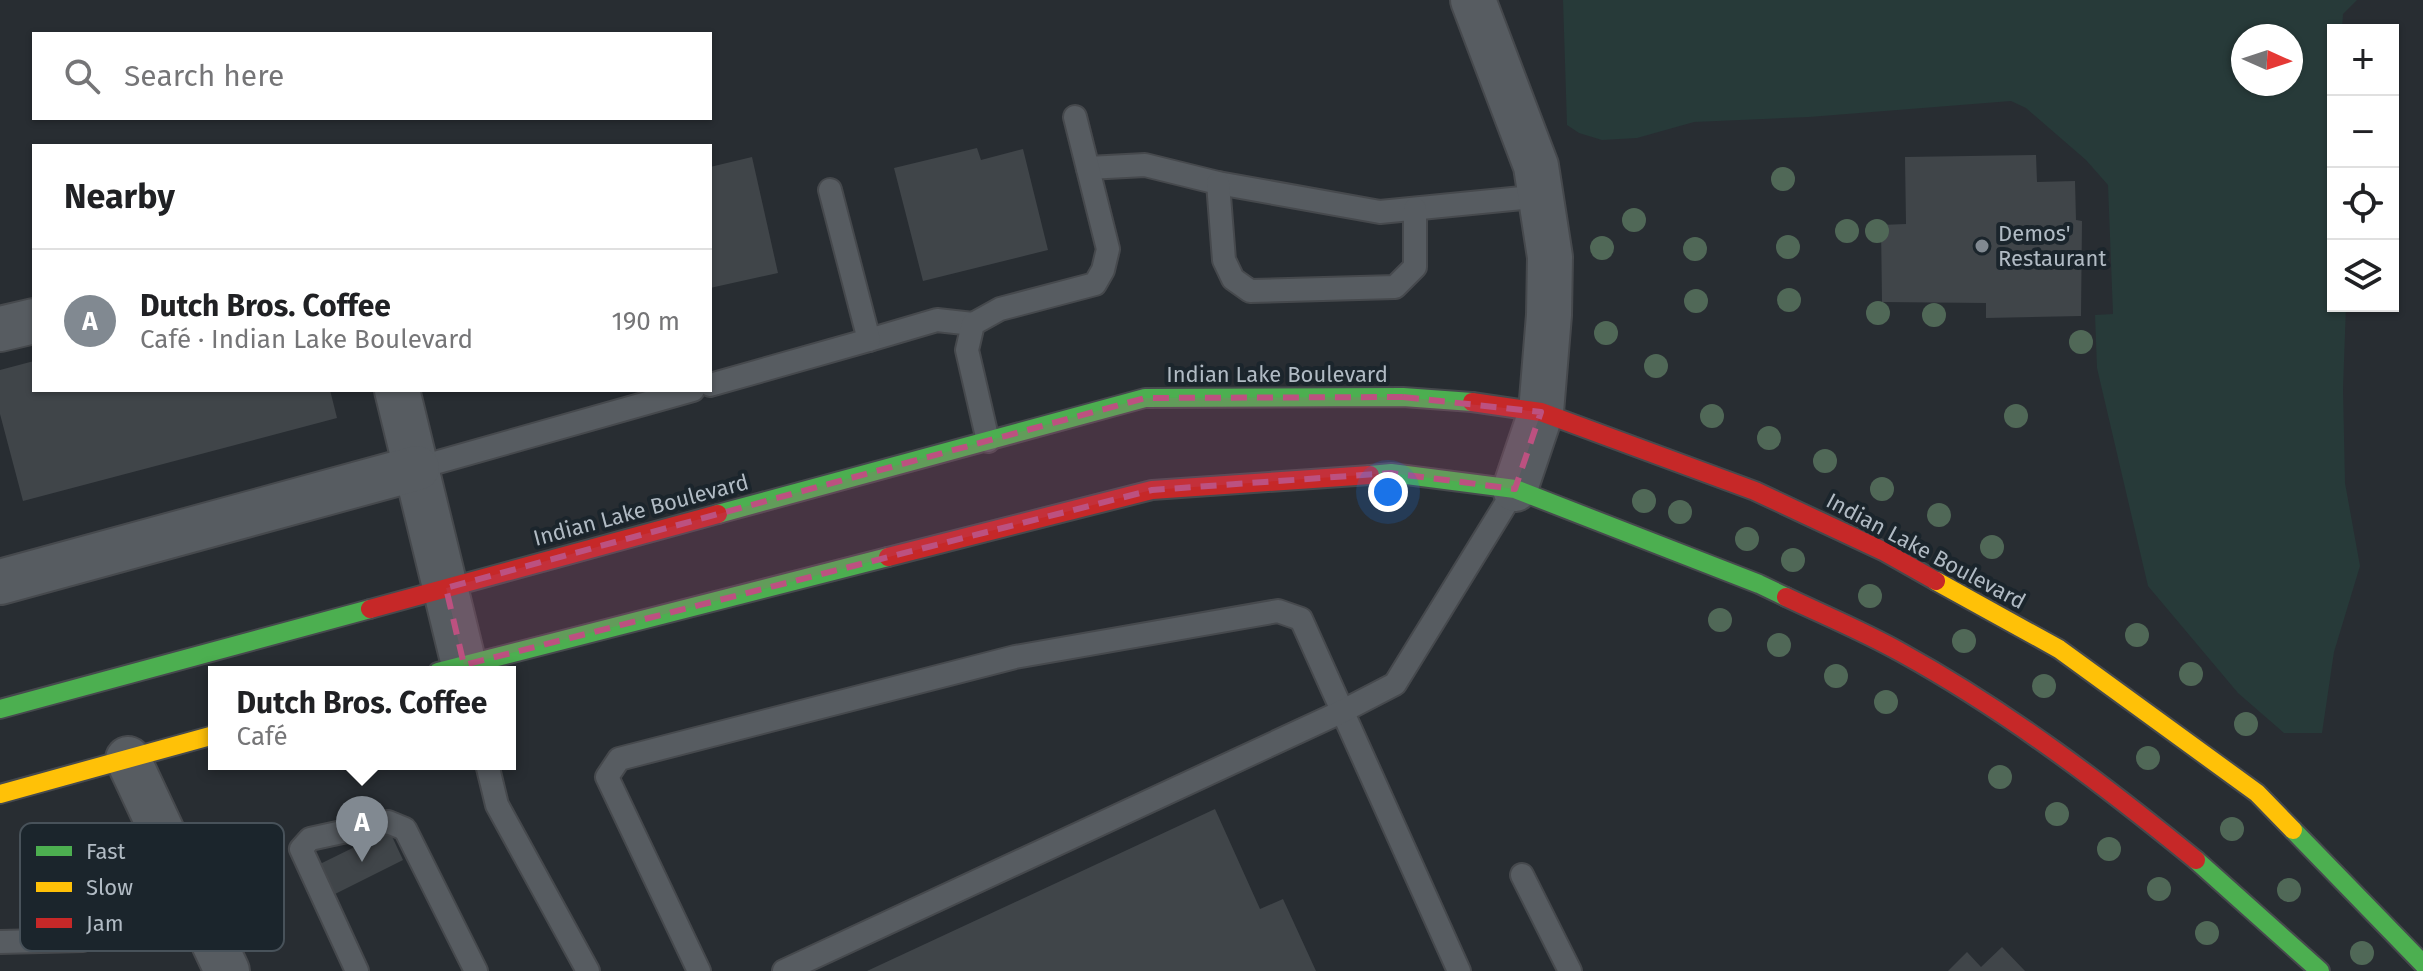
<!DOCTYPE html>
<meta charset="utf-8">
<style>
:root{--surface:#fff;--page:#f2f2f2;--text:#202124;--muted:#757577;--line:#e0e0e0;--accent:#818991}
body{margin:0;font-family:"Fira Sans",sans-serif;background:var(--page);color:var(--text)}
.controls{position:absolute;right:24px;top:24px;display:grid;overflow:hidden;border-radius:0px;box-shadow:0 2px 6px #0004}
.controls button{width:72px;height:72px;display:grid;place-items:center;padding:0;border:0;border-bottom:2px solid var(--line);background:var(--surface);color:var(--text);font:40px sans-serif}
.compass{position:absolute;left:2231px;top:24px;width:72px;height:72px;border-radius:50%;background:var(--surface);box-shadow:0 2px 6px #0004;rotate:93deg}
.you{position:absolute;left:1388px;top:492px;width:28px;height:28px;margin:-20px;border:6px solid #fff;border-radius:50%;background:#1a73e8;box-shadow:0 0 0 12px #1a73e833}
.badge{display:grid;place-items:center;width:52px;height:52px;border-radius:50%;background:var(--accent);color:#fff;font-size:26px;font-weight:700}
.pin{position:absolute;translate:-50% -66px;filter:drop-shadow(0 2px 4px #0008)}
.pin::after{content:'';position:absolute;top:42px;width:28px;height:24px;background:inherit;clip-path:polygon(0 0,100% 0,50% 100%)}
.popup{position:absolute;left:208px;top:666px;width:308px;height:104px;box-sizing:border-box;display:grid;place-content:center;border-radius:0px;background:var(--surface);filter:drop-shadow(0 2px 6px #0005);font-size:26px;white-space:nowrap;color:var(--muted)}
.popup b{font-size:30px;color:var(--text)}
.popup::after{content:'';position:absolute;left:50%;top:100%;margin-left:-16px;border:16px solid transparent;border-top-color:var(--surface)}
.list{margin:0;padding:0;list-style:none}
h2{display:flex;justify-content:space-between;align-items:center;height:104px;margin:0;padding:0 32px;font-size:34px}
h2 small{font-size:26px;font-weight:400;color:var(--muted)}
.list li{display:grid;grid-template-columns:52px 1fr auto;gap:24px;align-items:center;box-sizing:border-box;height:144px;padding:0 32px;border-top:2px solid var(--line)}
.list b{display:block;font-size:30px;white-space:nowrap}
.list p{margin:0;font-size:26px;white-space:nowrap;color:var(--muted)}
.list em{font-size:26px;font-style:normal;color:var(--muted)}
.icon{flex:none;width:44px;height:44px;fill:none;stroke:currentColor;stroke-width:2;stroke-linecap:round;stroke-linejoin:round}
.map{position:relative;flex:none;width:2423px;height:971px;overflow:hidden}
.search{position:absolute;background:var(--surface);box-shadow:0 2px 6px #0004;left:32px;top:32px;width:680px;height:88px;display:flex;align-items:center;gap:20px;box-sizing:border-box;padding:0 28px;border-radius:0px;color:var(--muted);font-size:30px}
.panel{position:absolute;background:var(--surface);box-shadow:0 2px 6px #0004;left:32px;top:144px;width:680px;height:248px;border-radius:0px}
.map>svg:first-child{display:block}
.green{fill:#273a39;fill-rule:evenodd}
.building{fill:#404549}
.lines{fill:none;stroke-linecap:round;stroke-linejoin:round}
.lane-casing{stroke:#46494d;stroke-width:26}
.street-casing{stroke:#46494d;stroke-width:48}
.fast-casing{stroke:#46494d;stroke-width:22}
.slow-casing{stroke:#46494d;stroke-width:22}
.jam-casing{stroke:#46494d;stroke-width:22}
.lane{stroke:#575c61;stroke-width:22}
.street{stroke:#575c61;stroke-width:44}
.fast{stroke:#4caf50;stroke-width:18}
.slow{stroke:#ffc107;stroke-width:18}
.jam{stroke:#c62828;stroke-width:18}
.tree{fill:#506857}
.marked{fill:#bc5180;fill-opacity:0.2;stroke:#bc5180;stroke-width:6;stroke-dasharray:16 10;stroke-linejoin:round}
.poi-dot{fill:#818991;stroke:#1b252c;stroke-width:3}
.labels{text-anchor:middle;dominant-baseline:central;stroke-width:8;stroke-linejoin:round;paint-order:stroke}
.poi-label{font-size:22px;fill:#b1bbc4;stroke:#1b252c;text-anchor:start}
.street-label{font-size:22px;fill:#b1bbc4;stroke:#1b252c}
.key{fill:#1b252c;stroke:#48525a;stroke-width:2}
.key-label{font-size:22px;fill:#b1bbc4}
</style>
<div class="map">
<svg width="2423" height="971" viewBox="0 0 2423 971">
<rect width="100%" height="100%" fill="#282d32"/>
<path class="green" d="M1563 0H2357L2343 14 2342 30H2333V306H2346L2343 389 2345 483 2360 566 2334 652 2322 733H2284L2238 693 2148 586 2097 368 2095 315 2113 314 2108 185 2086 160 2026 108 2011 101 1809 117 1694 122 1637 138 1602 140 1579 133 1567 125ZM2243 36H2291V84H2243Z"/>
<g class="building">
<polygon points="977,148 981,160 1023,149 1048,250 923,281 894,168"/>
<polygon points="2036,155 2037,182 2075,181 2076,220 2082,221 2081,316 1986,318 1986,303 1882,302 1881,225 1906,224 1905,157"/>
<polygon points="752,157 778,273 710,288 710,167"/>
<polygon points="34,361 34,390 330,390 337,418 23,501 0,414 0,370"/>
<polygon points="1215,809 1260,909 1283,899 1316,971 867,971"/>
<polygon points="389,830 403,860 335,894 320,864"/>
<polygon points="2002,947 2025,971 1948,971 1967,952 1981,967"/>
</g>
<g class="lines">
<g class="lane-casing">
<g id="lane">
<polyline points="1088,168 1145,165 1218,183 1380,212 1542,196"/>
<polyline points="1218,183 1224,260 1233,279 1250,291 1395,287 1415,267 1415,209"/>
<polyline points="869,340 937,320 973,324"/>
<polyline points="710,385 869,340 830,190"/>
<polyline points="988,441 967,350 973,324 1000,309 1095,284 1103,270 1108,249 1075,117"/>
<polyline points="417,468 693,390"/>
<polyline points="487,764 497,805 588,971"/>
<polyline points="1522,875 1570,971"/>
<polyline points="0,942 83,940 190,891"/>
<polyline points="357,971 301,849 310,839 388,822 405,829 476,971"/>
<polyline points="699,971 607,777 619,759 1015,657 1278,611 1301,619 1459,971"/>
<polyline points="784,971 1343,711 1395,684 1515,489"/>
</g>
</g>
<g class="street-casing">
<g id="street">
<polyline points="1473,0 1536,166 1550,257 1549,315 1541,412 1515,489"/>
<polyline points="0,329 34,321"/>
<polyline points="397,390 464,665"/>
<polyline points="0,582 417,468"/>
<polyline points="128,759 227,971"/>
</g>
</g>
<g class="fast-casing">
<g id="fast">
<polyline points="1370,475 1391,473 1515,489 1759,584 1786,597"/>
<polyline points="718,514 1145,398 1403,397 1472,402"/>
<polyline points="438,672 888,557"/>
<polyline points="0,709 370,609"/>
<polyline points="2293,830 2423,964"/>
<polyline points="2196,860 2320,971"/>
</g>
</g>
<g class="slow-casing">
<g id="slow">
<polyline points="1936,581 2059,649 2257,793 2293,830"/>
<polyline points="0,794 214,735"/>
</g>
</g>
<g class="jam-casing">
<g id="jam">
<polyline points="1472,402 1541,412 1755,491 1883,551 1936,581"/>
<polyline points="888,557 1152,490 1370,475"/>
<path d="M1786 597C1824 615 1865 632 1902 653 2007 711 2103 784 2196 860"/>
<polyline points="370,609 718,514"/>
</g>
</g>
<use href="#lane" class="lane"/>
<use href="#street" class="street"/>
<use href="#fast" class="fast"/>
<use href="#slow" class="slow"/>
<use href="#jam" class="jam"/>
</g>
<g class="tree">
<circle cx="1783" cy="179" r="12"/>
<circle cx="1634" cy="220" r="12"/>
<circle cx="1847" cy="231" r="12"/>
<circle cx="1877" cy="231" r="12"/>
<circle cx="1788" cy="247" r="12"/>
<circle cx="1602" cy="248" r="12"/>
<circle cx="1695" cy="249" r="12"/>
<circle cx="1789" cy="300" r="12"/>
<circle cx="1696" cy="301" r="12"/>
<circle cx="1878" cy="313" r="12"/>
<circle cx="1934" cy="315" r="12"/>
<circle cx="1606" cy="333" r="12"/>
<circle cx="2081" cy="342" r="12"/>
<circle cx="1656" cy="366" r="12"/>
<circle cx="1712" cy="416" r="12"/>
<circle cx="2016" cy="416" r="12"/>
<circle cx="1769" cy="438" r="12"/>
<circle cx="1825" cy="461" r="12"/>
<circle cx="1882" cy="489" r="12"/>
<circle cx="1644" cy="501" r="12"/>
<circle cx="1680" cy="512" r="12"/>
<circle cx="1939" cy="515" r="12"/>
<circle cx="1747" cy="539" r="12"/>
<circle cx="1992" cy="547" r="12"/>
<circle cx="1793" cy="560" r="12"/>
<circle cx="1870" cy="596" r="12"/>
<circle cx="1720" cy="620" r="12"/>
<circle cx="2137" cy="635" r="12"/>
<circle cx="1964" cy="641" r="12"/>
<circle cx="1779" cy="645" r="12"/>
<circle cx="2191" cy="674" r="12"/>
<circle cx="1836" cy="676" r="12"/>
<circle cx="2044" cy="686" r="12"/>
<circle cx="1886" cy="702" r="12"/>
<circle cx="2246" cy="724" r="12"/>
<circle cx="2148" cy="758" r="12"/>
<circle cx="2000" cy="777" r="12"/>
<circle cx="2057" cy="814" r="12"/>
<circle cx="2232" cy="829" r="12"/>
<circle cx="2109" cy="849" r="12"/>
<circle cx="2159" cy="889" r="12"/>
<circle cx="2289" cy="890" r="12"/>
<circle cx="2207" cy="933" r="12"/>
<circle cx="2362" cy="953" r="12"/>
</g>
<path class="marked" d="M1403 397 1541 412 1515 489 1391 473 1152 490 464 665 446 588 1145 398Z"/>
<circle class="poi-dot" cx="1982" cy="246" r="8"/>
<g class="labels">
<g class="poi-label">
<text x="1998" y="233">Demos'<tspan x="1998" dy="25">Restaurant</tspan></text>
</g>
<g class="street-label">
<text x="1277" y="374">Indian Lake Boulevard</text>
<text transform="translate(641 510) rotate(-15)">Indian Lake Boulevard</text>
<text transform="translate(1926 551) rotate(28)">Indian Lake Boulevard</text>
</g>
</g>
<rect x="20" y="823" width="264" height="128" rx="12" class="key"/>
<rect x="36" y="846" width="36" height="10" fill="#4caf50"/>
<rect x="36" y="882" width="36" height="10" fill="#ffc107"/>
<rect x="36" y="918" width="36" height="10" fill="#c62828"/>
<g class="key-label">
<text x="86" y="859">Fast</text>
<text x="86" y="895">Slow</text>
<text x="86" y="931">Jam</text>
</g>
</svg>
<div class="controls">
<button>+</button>
<button>−</button>
<button><svg class="icon" aria-label="locate" viewBox="0 0 24 24"><circle cx="12" cy="12" r="6"/><path d="M12 2v4M12 18v4M2 12h4M18 12h4"/></svg></button>
<button><svg class="icon" aria-label="layers" viewBox="0 0 24 24"><path d="M12 4l9 5-9 5-9-5zM3 14l9 5 9-5"/></svg></button>
</div>
<svg class="compass" viewBox="-18 -18 36 36"><path d="M0-13l5 13h-10z" fill="#e53935"/><path d="M0 13l5-13h-10z" fill="#757577"/></svg>
<div class="you"></div>
<div class="pin badge" style="left:362px;top:862px">A</div>
<div class="popup"><b>Dutch Bros. Coffee</b>Café</div>
<div class="search"><svg class="icon" aria-label="search" viewBox="0 0 24 24"><circle cx="10" cy="10" r="6"/><path d="M15 15l6 6"/></svg>Search here</div>
<section class="panel">
<h2>Nearby<small></small></h2>
<ul class="list">
<li><span class="badge">A</span><div><b>Dutch Bros. Coffee</b><p>Café · Indian Lake Boulevard</p></div><em>190 m</em></li>
</ul>
</section>
</div>
